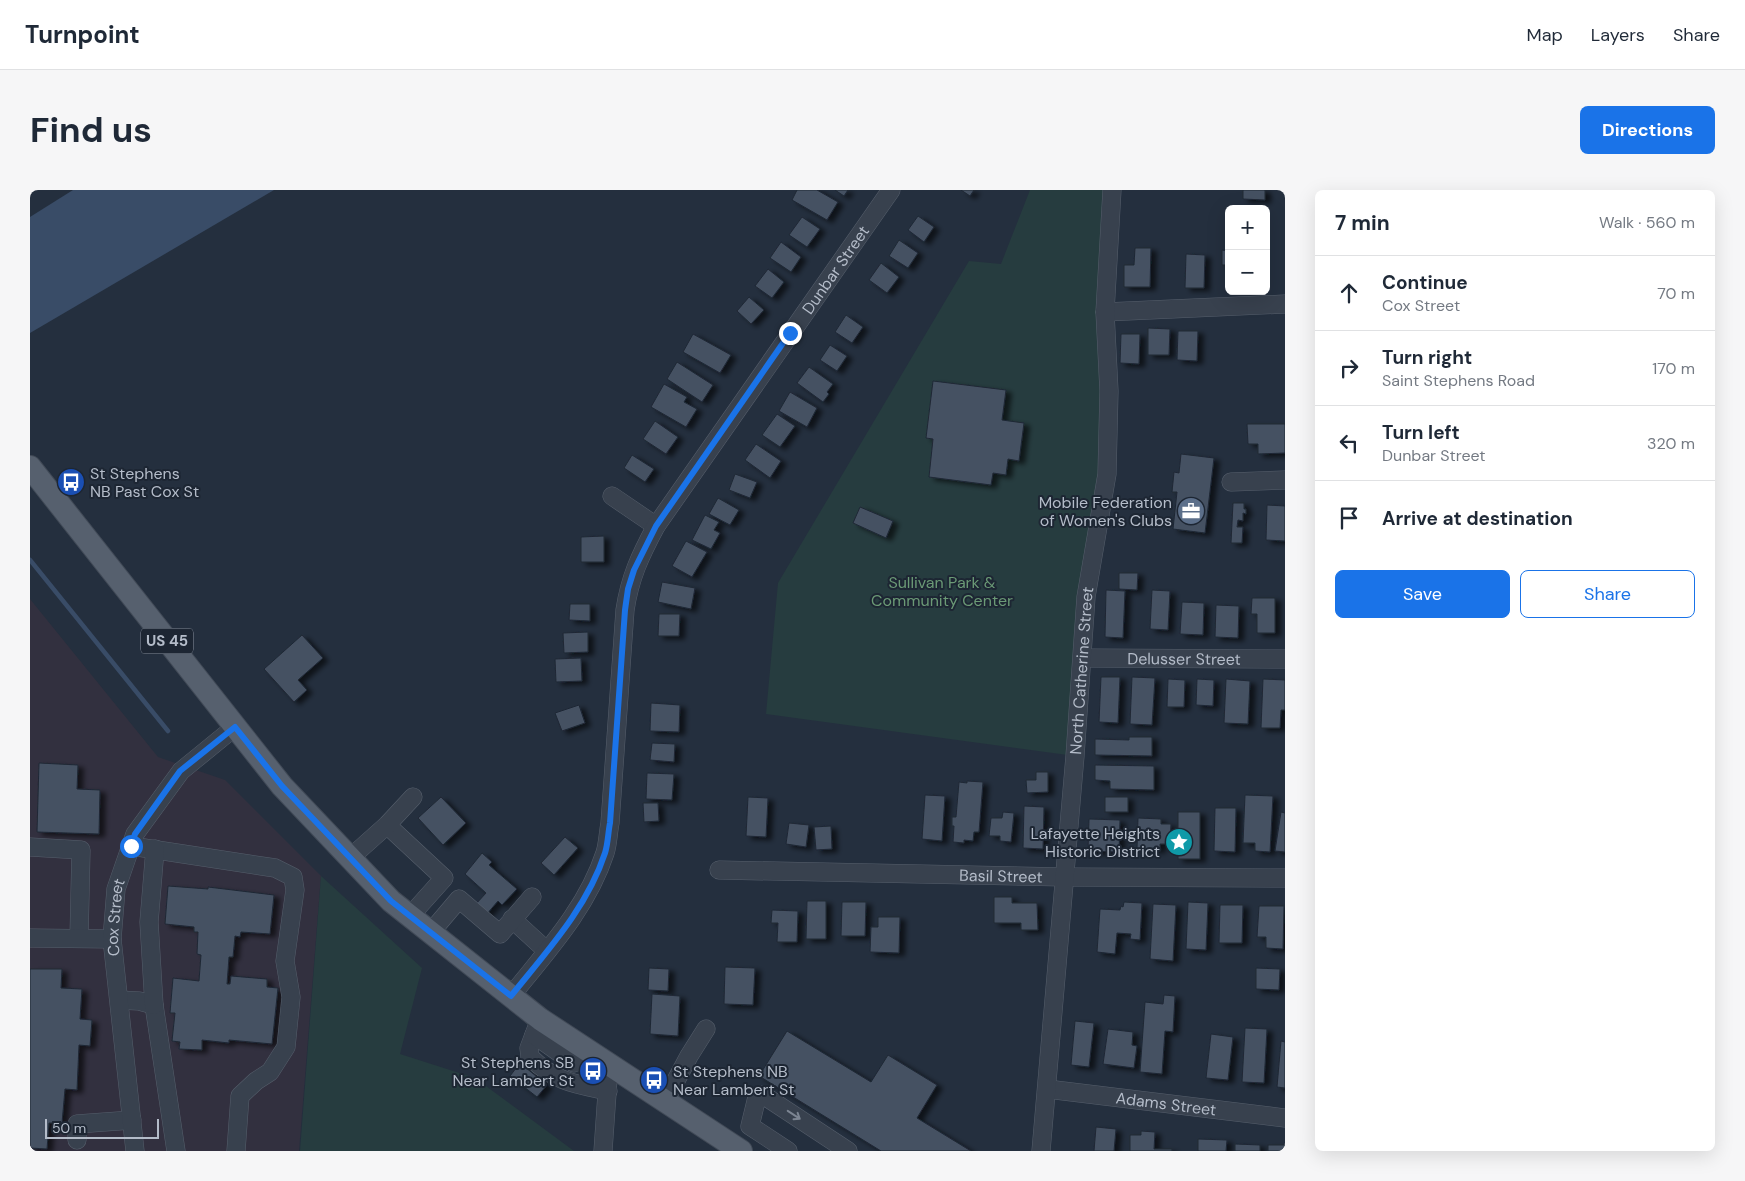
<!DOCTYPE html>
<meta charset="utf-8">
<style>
:root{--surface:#fff;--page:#f6f6f7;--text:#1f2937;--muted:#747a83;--line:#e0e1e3;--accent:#1a73e8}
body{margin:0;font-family:"DM Sans",sans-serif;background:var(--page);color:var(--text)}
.controls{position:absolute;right:15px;top:15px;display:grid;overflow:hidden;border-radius:8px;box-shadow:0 5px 20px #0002}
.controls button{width:45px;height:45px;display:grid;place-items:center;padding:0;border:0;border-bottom:1px solid var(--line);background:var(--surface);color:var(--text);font:25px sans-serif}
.scale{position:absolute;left:15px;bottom:12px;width:114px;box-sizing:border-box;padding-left:5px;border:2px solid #b4bcc9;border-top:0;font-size:14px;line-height:18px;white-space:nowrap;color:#b4bcc9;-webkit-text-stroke:4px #1d2633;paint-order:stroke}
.stop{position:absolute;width:15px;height:15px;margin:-11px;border:4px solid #1a73e8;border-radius:50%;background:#fff}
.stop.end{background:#1a73e8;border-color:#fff;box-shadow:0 1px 5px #0008}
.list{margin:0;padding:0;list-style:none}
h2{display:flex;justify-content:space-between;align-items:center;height:65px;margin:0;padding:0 20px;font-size:21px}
h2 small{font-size:16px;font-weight:400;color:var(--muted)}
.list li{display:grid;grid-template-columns:32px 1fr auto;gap:15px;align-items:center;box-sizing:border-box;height:75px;padding:0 20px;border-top:1px solid var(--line)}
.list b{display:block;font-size:19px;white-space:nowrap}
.list p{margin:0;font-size:16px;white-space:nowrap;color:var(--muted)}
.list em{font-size:16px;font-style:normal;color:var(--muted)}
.actions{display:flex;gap:10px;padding:15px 20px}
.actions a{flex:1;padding:11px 0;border:1px solid var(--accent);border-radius:8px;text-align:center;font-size:18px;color:var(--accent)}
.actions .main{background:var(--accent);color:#fff}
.icon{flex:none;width:28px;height:28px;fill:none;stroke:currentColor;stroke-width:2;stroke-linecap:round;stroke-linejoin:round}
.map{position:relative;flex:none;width:1255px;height:961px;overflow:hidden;border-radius:8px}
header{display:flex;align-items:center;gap:30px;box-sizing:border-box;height:70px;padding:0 25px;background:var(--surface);border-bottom:1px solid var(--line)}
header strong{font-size:24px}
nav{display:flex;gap:28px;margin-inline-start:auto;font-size:18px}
.intro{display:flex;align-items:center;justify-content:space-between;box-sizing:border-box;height:120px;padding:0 30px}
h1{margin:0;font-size:35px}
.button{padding:12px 22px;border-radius:8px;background:var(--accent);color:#fff;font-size:18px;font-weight:700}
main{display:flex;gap:30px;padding:0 30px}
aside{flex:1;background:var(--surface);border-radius:8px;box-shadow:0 5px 20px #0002}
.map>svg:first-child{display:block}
.medical{fill:#32303f}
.green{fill:#263c3f}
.water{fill:#394c67}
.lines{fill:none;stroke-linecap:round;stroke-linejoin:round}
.stream{stroke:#394c67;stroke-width:4.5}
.building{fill:#455162;stroke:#1f2835;filter:url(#shadow)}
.minor-casing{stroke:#565f6c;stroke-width:19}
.major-casing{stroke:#414a57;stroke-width:24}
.minor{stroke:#38414e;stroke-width:18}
.major{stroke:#56606e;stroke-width:22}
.oneway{stroke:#7c8592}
.route{stroke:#1a73e8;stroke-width:6}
.labels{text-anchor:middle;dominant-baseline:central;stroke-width:4;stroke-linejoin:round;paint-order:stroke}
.shield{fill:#1d2633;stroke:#878f9c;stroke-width:1}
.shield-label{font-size:15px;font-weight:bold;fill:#b4bcc9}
.street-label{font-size:16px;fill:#b4bcc9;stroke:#1d2633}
.poi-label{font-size:16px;fill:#b4bcc9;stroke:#1d2633;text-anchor:end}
.park-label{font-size:16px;fill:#6b9a76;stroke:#1d2633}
</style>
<header>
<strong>Turnpoint</strong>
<nav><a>Map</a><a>Layers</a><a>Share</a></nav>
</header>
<div class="intro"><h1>Find us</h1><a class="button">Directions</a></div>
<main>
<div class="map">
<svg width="1255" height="961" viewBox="0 0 1255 961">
<defs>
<filter id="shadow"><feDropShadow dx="5.5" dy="3" stdDeviation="2.5" flood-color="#0009"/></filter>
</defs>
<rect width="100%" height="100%" fill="#242f3e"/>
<polygon class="medical" points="0,409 128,567 195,590 291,686 269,961 0,961"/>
<g class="green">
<polygon points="1000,0 1082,0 1079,201 1045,566 736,524 748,393 939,71 971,74"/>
<polygon points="291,686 392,778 370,864 445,888 544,961 270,961"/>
</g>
<polygon class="water" points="43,0 244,0 0,143 0,27"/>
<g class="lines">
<polyline class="stream" points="0,370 138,541"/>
</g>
<g class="building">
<polygon points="767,0 787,0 808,12 797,30 762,10"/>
<polygon points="805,0 818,0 814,6"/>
<polygon points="931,0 944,0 940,6"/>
<polygon points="1213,0 1235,0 1235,10 1213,9"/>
<polygon points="888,26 904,37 894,52 878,40"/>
<polygon points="772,27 790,39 777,57 759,45"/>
<polygon points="869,50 888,63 878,78 859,66"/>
<polygon points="751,52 771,67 761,82 740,68"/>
<polygon points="1105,58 1121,58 1120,97 1094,97 1094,75 1104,75"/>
<polygon points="1192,60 1199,61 1199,75 1192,75"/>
<polygon points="1156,64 1175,65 1174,98 1155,98"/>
<polygon points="851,73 869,87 857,103 839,90"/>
<polygon points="738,79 754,92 742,108 725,96"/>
<polygon points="719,107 734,120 721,134 707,121"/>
<polygon points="816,125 833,137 822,153 805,142"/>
<polygon points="1118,138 1140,139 1139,165 1118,165"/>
<polygon points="1148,141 1168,141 1167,171 1147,170"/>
<polygon points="663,144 701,165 690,183 653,162"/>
<polygon points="1091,144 1110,144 1109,174 1090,173"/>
<polygon points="800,155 817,166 807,181 790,170"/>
<polygon points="647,172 683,195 672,212 637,189"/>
<polygon points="779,177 803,194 797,202 799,204 793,212 767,193"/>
<polygon points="903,191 976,200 972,230 994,233 989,271 978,269 976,285 963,283 961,295 899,287 903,249 896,248"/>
<polygon points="634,194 657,207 654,212 667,219 656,237 621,217"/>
<polygon points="760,202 787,218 777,237 749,221"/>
<polygon points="747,224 765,236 750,257 732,245"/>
<polygon points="625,231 648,247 636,264 613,249"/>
<polygon points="1217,234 1255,234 1255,263 1228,264 1228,254 1218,254"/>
<polygon points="726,254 751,271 740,288 715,270"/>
<polygon points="1151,264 1184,268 1175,343 1143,339 1147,302 1142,302 1144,282 1149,283"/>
<polygon points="602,265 624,279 615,292 594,278"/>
<polygon points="705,284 727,292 720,308 699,300"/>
<polygon points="688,308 709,320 700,335 679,324"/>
<polygon points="1203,313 1214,313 1214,319 1216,319 1216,324 1213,323 1213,331 1208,330 1207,337 1213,337 1212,353 1201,353"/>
<polygon points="1237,315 1255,316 1255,351 1236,350"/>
<polygon points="830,317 863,331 856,348 823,333"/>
<polygon points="675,325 689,332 684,340 690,343 681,359 662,350"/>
<polygon points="574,346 574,372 551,372 551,347"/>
<polygon points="656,351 677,362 662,387 642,376"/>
<polygon points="1089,383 1108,383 1107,400 1089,399"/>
<polygon points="632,392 665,398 661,419 628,412"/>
<polygon points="1076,400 1095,401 1093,448 1075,447"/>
<polygon points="1122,400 1140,401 1138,440 1120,439"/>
<polygon points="1222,408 1245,408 1245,443 1227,443 1227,424 1221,424"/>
<polygon points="1152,412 1174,413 1173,445 1150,444"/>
<polygon points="540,414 560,414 560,431 539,430"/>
<polygon points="1186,415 1209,416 1208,448 1185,447"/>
<polygon points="629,424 650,424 649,446 628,446"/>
<polygon points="558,442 558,462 534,463 533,443"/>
<polygon points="272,445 293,468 268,490 277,500 264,512 234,479"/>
<polygon points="551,468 552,491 526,492 525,469"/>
<polygon points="1071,487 1090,487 1088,533 1069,532"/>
<polygon points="1102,487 1125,488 1122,535 1100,534"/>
<polygon points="1138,489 1155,490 1154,517 1137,517"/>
<polygon points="1167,489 1184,490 1183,516 1166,515"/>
<polygon points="1196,489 1220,491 1218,534 1194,533"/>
<polygon points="1233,489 1255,490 1255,520 1251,520 1250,538 1231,538"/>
<polygon points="621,513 650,515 649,542 620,541"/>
<polygon points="549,515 555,533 532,541 525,523"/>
<polygon points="1099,547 1122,547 1122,566 1065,565 1065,549 1099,550"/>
<polygon points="622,553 645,554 644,572 620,570"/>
<polygon points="9,573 48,575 47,599 70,600 69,644 7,642"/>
<polygon points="1065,575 1124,576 1124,600 1080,599 1080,591 1065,590"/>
<polygon points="1006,582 1018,582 1018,602 997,603 996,590 1006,590"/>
<polygon points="617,583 644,584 642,610 616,609"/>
<polygon points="937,591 953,592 949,642 944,642 943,651 934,650 934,653 923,652 924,636 922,636 922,627 926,627 929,592 937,593"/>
<polygon points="895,605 915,606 912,651 892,649"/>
<polygon points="1215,605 1243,606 1240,662 1225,661 1225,653 1213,653"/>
<polygon points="411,607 436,633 413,655 388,628"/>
<polygon points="718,607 738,608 736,647 716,646"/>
<rect x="1075" y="607" width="23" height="15"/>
<polygon points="613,613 628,613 629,631 614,632"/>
<polygon points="994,616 1014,617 1013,659 993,658"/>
<polygon points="1185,618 1206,618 1205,662 1184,661"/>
<polygon points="973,622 984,623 981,652 970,651 970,646 959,646 961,628 972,628"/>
<rect x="1148" y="622" width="22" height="47"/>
<polygon points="1251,622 1255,623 1255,662 1245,661"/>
<polygon points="1108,628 1131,629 1131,634 1141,634 1140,654 1130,654 1130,660 1107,659"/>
<polygon points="1059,629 1090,630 1089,662 1058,661"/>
<polygon points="759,633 779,635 776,657 756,654"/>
<polygon points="801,636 802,659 786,660 784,637"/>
<polygon points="535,647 548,658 524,685 511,673"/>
<polygon points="452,663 462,672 459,675 487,699 472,715 468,711 456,725 445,715 456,703 435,684"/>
<polygon points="138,696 178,699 178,697 244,705 240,744 211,742 210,747 205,746 203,767 199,767 197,794 200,794 201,786 237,789 237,797 248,798 242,854 199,850 199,853 172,850 172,860 149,859 150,852 142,851 145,823 140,823 143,788 169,791 171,765 167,764 168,742 164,742 164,737 135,734"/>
<polygon points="964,707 982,707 982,713 1007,713 1008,740 991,740 991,733 964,733"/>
<polygon points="777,711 796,711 796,749 776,749"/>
<polygon points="812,712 836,712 835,746 811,746"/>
<polygon points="1094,712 1112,713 1110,750 1100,749 1101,744 1087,743 1085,764 1067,762 1070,719 1090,720 1091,716 1093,717"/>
<polygon points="1158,712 1178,713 1176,760 1156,759"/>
<polygon points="1123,714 1146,715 1143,771 1120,769"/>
<polygon points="1190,715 1213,715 1212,753 1189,753"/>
<polygon points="1229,716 1254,716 1253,759 1236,758 1236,747 1227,747"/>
<polygon points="742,720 768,721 767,752 747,752 748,733 741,733"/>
<polygon points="848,727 870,727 869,763 840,762 841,737 848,737"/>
<polygon points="695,777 725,778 723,815 694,814"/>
<polygon points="619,778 639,779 638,801 618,800"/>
<polygon points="1226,778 1250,779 1249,800 1226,799"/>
<polygon points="0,779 32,779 31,798 52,799 50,829 62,830 60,856 49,855 47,900 35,899 32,933 19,933 17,959 0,958"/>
<polygon points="622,804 650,806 648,846 620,844"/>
<polygon points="1134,805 1145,806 1143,842 1135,841 1132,884 1110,882 1115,812 1133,814"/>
<polygon points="1045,831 1064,833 1059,877 1041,875"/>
<polygon points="1215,838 1237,839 1234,893 1212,892"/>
<polygon points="1078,839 1103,842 1102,855 1107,856 1104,878 1073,874"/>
<polygon points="757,841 841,892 858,865 907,895 887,928 941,961 851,961 729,886"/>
<polygon points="1181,844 1203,847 1198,890 1176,888"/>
<polygon points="1251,851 1255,852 1255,898 1247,897"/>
<polygon points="490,873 517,895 507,907 480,886"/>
<polygon points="1066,937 1086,939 1084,961 1064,961"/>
<polygon points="1111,941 1125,942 1124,959 1142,959 1142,961 1100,961 1100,945 1111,945"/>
<polygon points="1168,949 1197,950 1196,961 1168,961"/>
<polygon points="1205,954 1230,955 1230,961 1205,961"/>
<rect x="1238" y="955" width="17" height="6"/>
</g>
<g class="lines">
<g class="minor-casing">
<g id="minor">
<polyline points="1075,122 1255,114"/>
<polyline points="1201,292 1255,290"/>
<polyline points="582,306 626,336"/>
<path id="s1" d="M1053 468 1255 469"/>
<polyline points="357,635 414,688 380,726"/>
<polyline points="101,656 245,678 263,687 265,700 255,771 261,807 256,857 240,882 226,891 210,906 206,961"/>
<polyline points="0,657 51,660 49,748"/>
<polyline points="320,668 357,635 383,607"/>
<path id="s2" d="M689 680 1035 687 1255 688"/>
<polyline points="482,729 517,761"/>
<polyline points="401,742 429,709 470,744 502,707"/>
<polyline points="0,748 82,749"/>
<path id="s3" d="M481 806C517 761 557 718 575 663 578 654 578 643 580 633L595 420C600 387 610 366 626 336L861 0"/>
<polyline points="89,810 109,811 124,815 146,961"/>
<polyline points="124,815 119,732 125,659"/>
<path d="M510 829 499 858 500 867C525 892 545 894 578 901"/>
<polyline points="504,845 544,873 553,857"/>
<path id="s4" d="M1017 899 1255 928"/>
<polyline points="635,911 659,866 676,839"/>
<polyline points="47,950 47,934 102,930"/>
<path id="s5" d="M105 961 82 749 86 699 105 644 151 581 205 537"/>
<polyline points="573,961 578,889"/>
<polyline points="758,961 720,936 727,907 733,905 818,961"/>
<path id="s6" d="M1011 961 1045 566 1056 407 1077 284 1079 201 1075 122 1082 0"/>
</g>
</g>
<g class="major-casing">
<polyline id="major" points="0,277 252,596 361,711 510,829 711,961"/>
</g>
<use href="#minor" class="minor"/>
<use href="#major" class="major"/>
</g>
<defs><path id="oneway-shaft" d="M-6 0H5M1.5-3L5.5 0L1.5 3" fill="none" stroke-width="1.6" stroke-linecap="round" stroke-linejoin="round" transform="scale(1.25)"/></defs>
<use class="oneway" href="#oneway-shaft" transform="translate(764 925) rotate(33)"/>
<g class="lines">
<path class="route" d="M101 656 105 644 150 581 205 537 252 596 361 711 481 806C517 761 557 718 575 663 578 654 578 643 580 633L595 420 598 399 604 380 626 336 760 143"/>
</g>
<defs>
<g id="bus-disc" transform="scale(1.4375)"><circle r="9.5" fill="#1a4fb4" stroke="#1d2633"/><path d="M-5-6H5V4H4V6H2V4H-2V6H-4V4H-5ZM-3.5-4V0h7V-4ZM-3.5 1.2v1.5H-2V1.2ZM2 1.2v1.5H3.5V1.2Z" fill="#fff"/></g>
<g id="office-disc" transform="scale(1.4375)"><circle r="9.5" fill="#5c6f8a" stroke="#1d2633"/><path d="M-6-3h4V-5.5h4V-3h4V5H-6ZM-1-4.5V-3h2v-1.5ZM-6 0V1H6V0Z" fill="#fff"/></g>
<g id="sight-disc" transform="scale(1.4375)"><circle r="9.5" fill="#0f9aa8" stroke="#1d2633"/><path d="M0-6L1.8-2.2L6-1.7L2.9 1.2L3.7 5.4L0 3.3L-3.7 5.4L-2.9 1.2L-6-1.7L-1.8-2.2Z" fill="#fff"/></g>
</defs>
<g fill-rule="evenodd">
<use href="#bus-disc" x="41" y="292"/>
<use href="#office-disc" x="1161" y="321"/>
<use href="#sight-disc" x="1149" y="652"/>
<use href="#bus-disc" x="563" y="881"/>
<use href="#bus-disc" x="624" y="890"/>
</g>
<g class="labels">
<rect class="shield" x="111" y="438.5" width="52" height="25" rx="4"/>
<g class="shield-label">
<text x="137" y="451">US 45</text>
</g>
<g class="street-label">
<text stroke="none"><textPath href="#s3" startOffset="819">Dunbar Street</textPath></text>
<text stroke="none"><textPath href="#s1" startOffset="101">Delusser Street</textPath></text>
<text stroke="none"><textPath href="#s6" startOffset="482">North Catherine Street</textPath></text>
<text stroke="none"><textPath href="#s2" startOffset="282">Basil Street</textPath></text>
<text stroke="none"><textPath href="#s5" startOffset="235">Cox Street</textPath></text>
<text stroke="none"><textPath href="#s4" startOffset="120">Adams Street</textPath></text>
</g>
<g class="poi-label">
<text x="60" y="283" text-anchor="start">St Stephens<tspan x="60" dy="18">NB Past Cox St</tspan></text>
<text x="1142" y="312">Mobile Federation<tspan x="1142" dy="18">of Women's Clubs</tspan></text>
<text x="1130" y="643">Lafayette Heights<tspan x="1130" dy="18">Historic District</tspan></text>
<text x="544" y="872">St Stephens SB<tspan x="544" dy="18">Near Lambert St</tspan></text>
<text x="643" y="881" text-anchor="start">St Stephens NB<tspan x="643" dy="18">Near Lambert St</tspan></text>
</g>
<g class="park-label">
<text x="912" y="392">Sullivan Park &amp;<tspan x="912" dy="18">Community Center</tspan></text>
</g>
</g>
</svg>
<div class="controls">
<button>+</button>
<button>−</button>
</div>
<div class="scale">50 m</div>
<div class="stop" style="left:101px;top:656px"></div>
<div class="stop end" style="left:760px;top:143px"></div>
</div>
<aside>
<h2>7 min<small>Walk · 560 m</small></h2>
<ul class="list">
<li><svg class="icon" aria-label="ahead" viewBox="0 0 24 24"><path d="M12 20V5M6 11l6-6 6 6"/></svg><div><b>Continue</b><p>Cox Street</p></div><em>70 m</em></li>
<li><svg class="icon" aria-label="right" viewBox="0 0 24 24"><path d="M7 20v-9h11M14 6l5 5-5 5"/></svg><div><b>Turn right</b><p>Saint Stephens Road</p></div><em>170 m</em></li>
<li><svg class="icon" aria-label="left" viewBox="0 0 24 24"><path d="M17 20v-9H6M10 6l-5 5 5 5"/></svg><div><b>Turn left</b><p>Dunbar Street</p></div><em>320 m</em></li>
<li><svg class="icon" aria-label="arrive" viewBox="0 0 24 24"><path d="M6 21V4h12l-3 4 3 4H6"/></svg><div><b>Arrive at destination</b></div></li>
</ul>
<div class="actions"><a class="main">Save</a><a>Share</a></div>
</aside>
</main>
